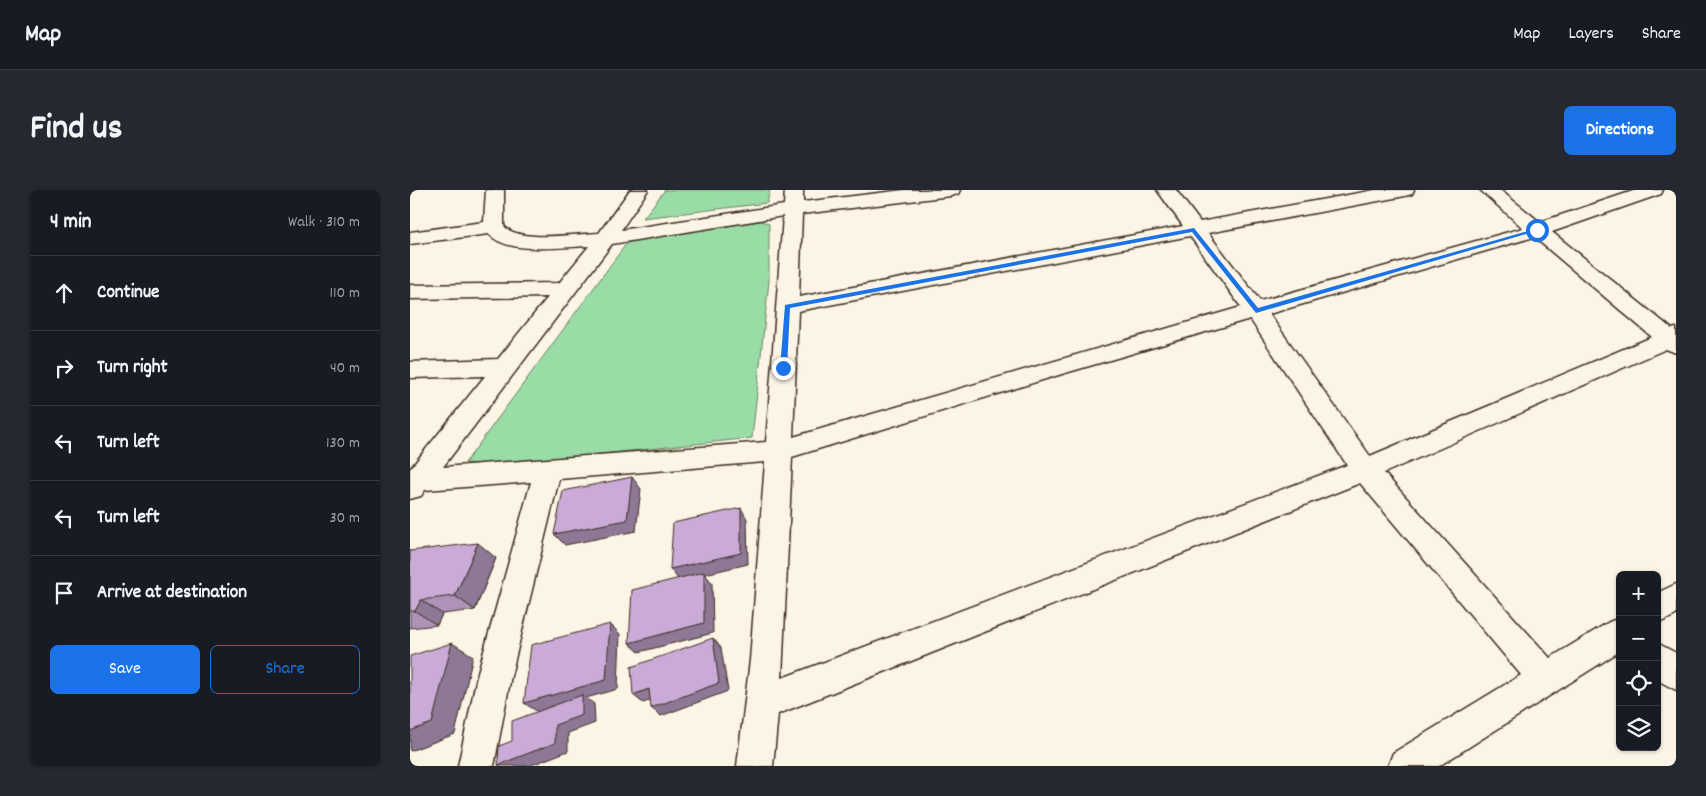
<!DOCTYPE html>
<meta charset="utf-8">
<style>
:root{--surface:#171b24;--page:#242831;--text:#f1f3f6;--muted:#9ea1a6;--line:#363941;--accent:#1a73e8}
body{margin:0;font-family:Dekko,sans-serif;background:var(--page);color:var(--text)}
.controls{position:absolute;right:15px;bottom:15px;display:grid;overflow:hidden;border-radius:8px;box-shadow:0 1px 4px #0004}
.controls button{width:45px;height:45px;display:grid;place-items:center;padding:0;border:0;border-bottom:1px solid var(--line);background:var(--surface);color:var(--text);font:25px sans-serif}
.stop{position:absolute;width:15px;height:15px;margin:-11px;border:4px solid #1a73e8;border-radius:50%;background:#fff}
.stop.end{background:#1a73e8;border-color:#fff;box-shadow:0 1px 5px #0008}
.list{margin:0;padding:0;list-style:none}
h2{display:flex;justify-content:space-between;align-items:center;height:65px;margin:0;padding:0 20px;font-size:21px}
h2 small{font-size:16px;font-weight:400;color:var(--muted)}
.list li{display:grid;grid-template-columns:32px 1fr auto;gap:15px;align-items:center;box-sizing:border-box;height:75px;padding:0 20px;border-top:1px solid var(--line)}
.list b{display:block;font-size:19px;white-space:nowrap}
.list em{font-size:16px;font-style:normal;color:var(--muted)}
.actions{display:flex;gap:10px;padding:15px 20px}
.actions a{flex:1;padding:11px 0;border:1px solid var(--accent);border-radius:8px;text-align:center;font-size:18px;color:var(--accent)}
.actions .main{background:var(--accent);color:#fff}
.icon{flex:none;width:28px;height:28px;fill:none;stroke:currentColor;stroke-width:2;stroke-linecap:round;stroke-linejoin:round}
.map{position:relative;flex:none;width:1266px;height:576px;overflow:hidden;border-radius:8px}
header{display:flex;align-items:center;gap:30px;box-sizing:border-box;height:70px;padding:0 25px;background:var(--surface);border-bottom:1px solid var(--line)}
header strong{font-size:24px}
nav{display:flex;gap:28px;margin-inline-start:auto;font-size:18px}
.intro{display:flex;align-items:center;justify-content:space-between;box-sizing:border-box;height:120px;padding:0 30px}
h1{margin:0;font-size:35px}
.button{padding:12px 22px;border-radius:8px;background:var(--accent);color:#fff;font-size:18px;font-weight:700}
main{display:flex;gap:30px;padding:0 30px}
aside{flex:1;background:var(--surface);border-radius:8px;box-shadow:0 1px 4px #0004}
.map>svg:first-child{display:block}
.green{fill:#9adca6;stroke:#6a8362}
.lines{fill:none;stroke-linecap:round;stroke-linejoin:round}
.minor-casing{stroke:#3b2a1e;stroke-width:3}
.minor{fill:#fcf5e5;fill-rule:evenodd}
.wall{fill:#ae93b9;stroke:#3b2a1e}
.shaded-wall{fill:#8d7896;stroke:#3b2a1e}
.building{fill:#caabd7;stroke:#3b2a1e}
.route{fill:#1a73e8}
</style>
<header>
<strong>Map</strong>
<nav><a>Map</a><a>Layers</a><a>Share</a></nav>
</header>
<div class="intro"><h1>Find us</h1><a class="button">Directions</a></div>
<main>
<aside>
<h2>4 min<small>Walk · 310 m</small></h2>
<ul class="list">
<li><svg class="icon" aria-label="ahead" viewBox="0 0 24 24"><path d="M12 20V5M6 11l6-6 6 6"/></svg><div><b>Continue</b></div><em>110 m</em></li>
<li><svg class="icon" aria-label="right" viewBox="0 0 24 24"><path d="M7 20v-9h11M14 6l5 5-5 5"/></svg><div><b>Turn right</b></div><em>40 m</em></li>
<li><svg class="icon" aria-label="left" viewBox="0 0 24 24"><path d="M17 20v-9H6M10 6l-5 5 5 5"/></svg><div><b>Turn left</b></div><em>130 m</em></li>
<li><svg class="icon" aria-label="left" viewBox="0 0 24 24"><path d="M17 20v-9H6M10 6l-5 5 5 5"/></svg><div><b>Turn left</b></div><em>30 m</em></li>
<li><svg class="icon" aria-label="arrive" viewBox="0 0 24 24"><path d="M6 21V4h12l-3 4 3 4H6"/></svg><div><b>Arrive at destination</b></div></li>
</ul>
<div class="actions"><a class="main">Save</a><a>Share</a></div>
</aside>
<div class="map">
<svg width="1266" height="576" viewBox="0 0 1266 576">
<rect width="100%" height="100%" fill="#fcf5e5"/>
<filter id="ink" filterUnits="userSpaceOnUse"><feTurbulence type="fractalNoise" baseFrequency=".02" numOctaves="2"/><feDisplacementMap in="SourceGraphic" scale="10" xChannelSelector="R" yChannelSelector="G"/><feConvolveMatrix kernelMatrix="1 2 1 2 8 2 1 2 1" color-interpolation-filters="sRGB"/></filter>
<g filter="url(#ink)">
<g class="green">
<polygon points="255,0 360,0 357,13 233,28"/>
<polygon points="351,31 359,34 359,91 342,248 135,270 73,274 55,273 219,50"/>
</g>
<g class="lines">
<g class="minor-casing">
<g id="minor">
<path d="M76 0H94V36C108 53 167 44 189 43L220 0H238L211 40 374 15 375 0H393V12L494 0H550L548 4 541 6 392 24 389 107 773 36 747 0H766L790 32 965 0H1004L1002 4 995 6 798 43 850 111 1113 38 1070 0H1090L1130 32 1226 0H1253L1251 4 1142 42 1262 139 1266 138V163L1256 159 974 283 1140 468 1199 432 1210 428V461L1029 576H978L983 563 1111 485 950 293 368 524 363 576H327L340 470 355 272 149 289 101 486 84 576H48L67 486 121 292 15 300 11 306 0 309V279L75 186 0 188V172L88 169 138 107 0 109V95L149 93 179 56C153 57 97 65 79 44L0 54V42L74 32ZM373 26 356 252 33 277 202 54ZM780 46 831 117 383 247 388 121ZM1124 47 1242 147 960 266 859 124ZM840 129 937 275 372 488 382 267 652 184Z"/>
<polygon points="1266,394 1266,425 1247,434 1247,403"/>
<polygon points="1247,453 1266,463 1266,500 1247,490"/>
</g>
</g>
<use href="#minor" class="minor"/>
</g>
<polygon class="wall" points="0,361 86,368 65,420 32,424 27,435 0,438"/>
<g class="shaded-wall">
<polygon points="222,287 231,299 226,341 155,355 144,344"/>
<polygon points="331,318 337,329 338,374 295,384 302,393 303,443 229,462 219,453 269,390 260,379"/>
<polygon points="68,353 86,368 65,420 45,406"/>
<polygon points="11,410 32,424 27,435 5,421"/>
<polygon points="200,434 210,444 208,499 176,508 184,514 185,533 158,543 158,561 119,576 91,576 88,575 145,535 128,522 114,513"/>
<polygon points="303,448 311,458 318,501 251,526 241,518"/>
<polygon points="42,453 63,466 45,544 0,561 0,541"/>
<polygon points="239,499 250,507 233,513 223,505"/>
</g>
<g class="building">
<polygon points="222,287 217,330 144,344 153,301"/>
<polygon points="331,318 331,363 260,379 263,333"/>
<polygon points="68,353 45,406 11,410 5,421 0,421 0,361"/>
<polygon points="294,382 294,433 219,453 222,400"/>
<polygon points="200,434 196,490 114,513 121,455"/>
<polygon points="303,448 309,493 241,518 239,499 223,505 221,477"/>
<polygon points="42,453 22,533 0,541 0,466"/>
<polygon points="172,505 172,525 145,535 145,553 88,575 89,556 102,551 102,531"/>
</g>
</g>
<polygon class="route" points="784,38 848,118 1125,39 1130,40 846,123 782,42 380,118 377,178 373,180 370,178 375,115"/>
</svg>
<div class="controls">
<button>+</button>
<button>−</button>
<button><svg class="icon" aria-label="locate" viewBox="0 0 24 24"><circle cx="12" cy="12" r="6"/><path d="M12 2v4M12 18v4M2 12h4M18 12h4"/></svg></button>
<button><svg class="icon" aria-label="layers" viewBox="0 0 24 24"><path d="M12 4l9 5-9 5-9-5zM3 14l9 5 9-5"/></svg></button>
</div>
<div class="stop" style="left:1127px;top:40px"></div>
<div class="stop end" style="left:373px;top:178px"></div>
</div>
</main>
